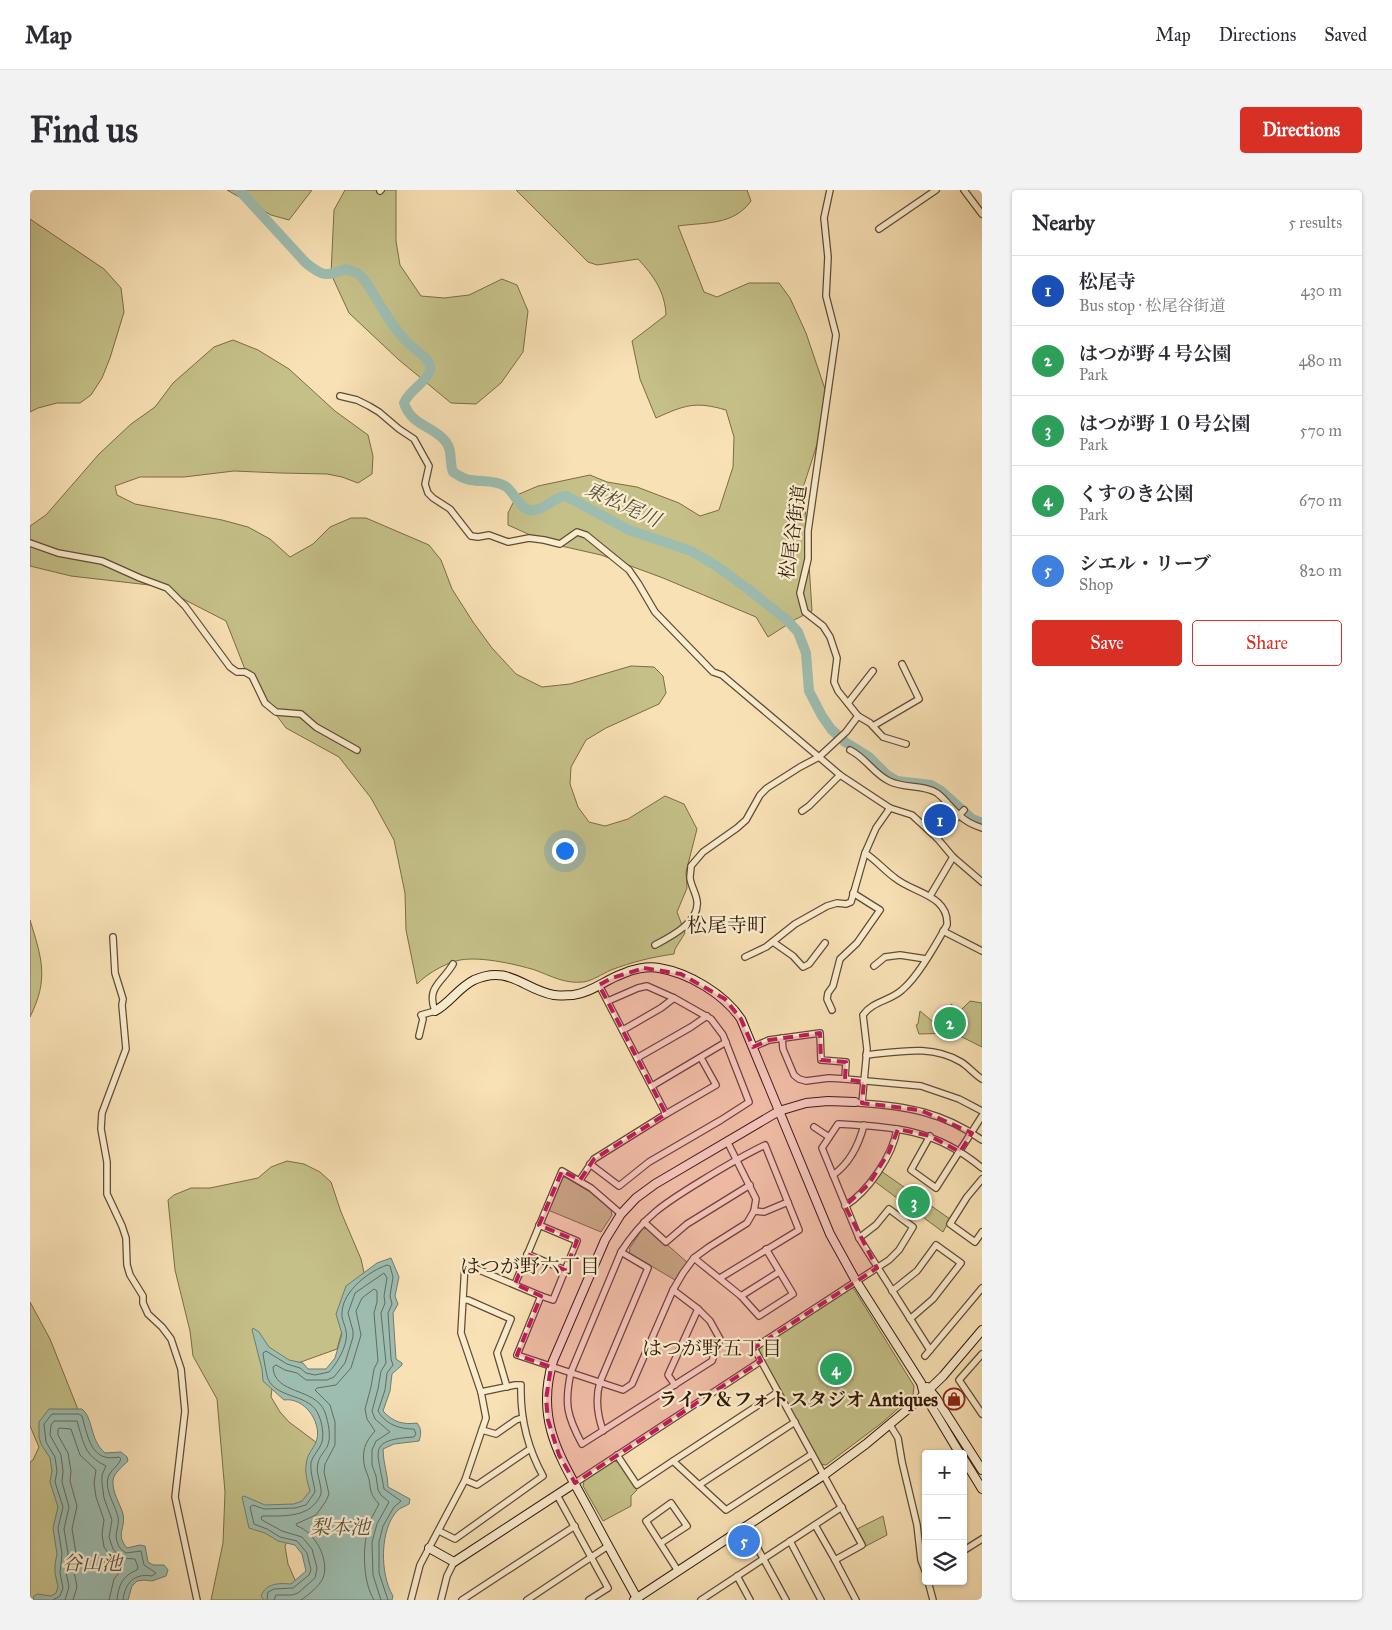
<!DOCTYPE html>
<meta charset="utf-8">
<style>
:root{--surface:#fff;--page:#f2f2f3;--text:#2b2b33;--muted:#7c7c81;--line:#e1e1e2;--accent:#d93025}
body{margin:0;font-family:"IM FELL Great Primer","Noto Serif JP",serif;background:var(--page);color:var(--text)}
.controls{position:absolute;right:15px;bottom:15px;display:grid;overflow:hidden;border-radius:5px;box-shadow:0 1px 4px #0004}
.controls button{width:45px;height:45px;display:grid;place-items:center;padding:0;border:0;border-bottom:1px solid var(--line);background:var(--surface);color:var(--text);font:25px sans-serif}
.you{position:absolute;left:534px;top:660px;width:18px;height:18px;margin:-12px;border:4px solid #fff;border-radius:50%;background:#1a73e8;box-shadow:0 0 0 8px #1a73e833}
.badge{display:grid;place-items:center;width:32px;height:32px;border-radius:50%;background:var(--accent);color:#fff;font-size:16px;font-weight:700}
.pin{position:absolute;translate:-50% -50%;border:2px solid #fff;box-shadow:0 1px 5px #0006}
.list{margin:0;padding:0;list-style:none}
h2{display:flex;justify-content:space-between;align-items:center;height:65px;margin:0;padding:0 20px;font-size:21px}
h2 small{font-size:16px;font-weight:400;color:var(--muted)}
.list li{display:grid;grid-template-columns:32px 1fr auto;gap:15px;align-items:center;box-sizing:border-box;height:70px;padding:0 20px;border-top:1px solid var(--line)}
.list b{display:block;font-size:19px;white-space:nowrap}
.list p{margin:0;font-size:16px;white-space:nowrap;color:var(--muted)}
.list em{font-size:16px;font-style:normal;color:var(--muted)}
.actions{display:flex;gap:10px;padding:15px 20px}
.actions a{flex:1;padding:11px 0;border:1px solid var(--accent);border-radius:5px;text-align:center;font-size:18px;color:var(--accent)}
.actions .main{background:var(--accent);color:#fff}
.icon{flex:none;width:28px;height:28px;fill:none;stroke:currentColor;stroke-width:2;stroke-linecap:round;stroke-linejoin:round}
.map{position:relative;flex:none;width:952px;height:1410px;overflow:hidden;border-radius:5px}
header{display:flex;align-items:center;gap:30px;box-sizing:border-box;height:70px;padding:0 25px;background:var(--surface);border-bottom:1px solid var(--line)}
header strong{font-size:24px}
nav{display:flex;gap:28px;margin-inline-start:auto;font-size:18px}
.intro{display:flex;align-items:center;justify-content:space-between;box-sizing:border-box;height:120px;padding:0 30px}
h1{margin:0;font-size:35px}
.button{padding:12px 22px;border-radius:5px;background:var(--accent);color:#fff;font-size:18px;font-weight:700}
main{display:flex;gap:30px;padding:0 30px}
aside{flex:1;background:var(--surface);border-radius:5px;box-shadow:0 1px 4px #0004}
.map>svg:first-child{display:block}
.green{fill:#c5c088;stroke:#7a6c46}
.water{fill:#9dbdb1;stroke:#717b6c}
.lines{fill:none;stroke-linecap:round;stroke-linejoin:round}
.shore{stroke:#666b5b;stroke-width:1}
.river{stroke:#9dbdb1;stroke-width:10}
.street-casing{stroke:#614b31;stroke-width:8}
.secondary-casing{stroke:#2f1905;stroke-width:10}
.street{stroke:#faeccf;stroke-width:5.5}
.secondary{stroke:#faeccf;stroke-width:8}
.marked{fill:#c2185b;fill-opacity:0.2;stroke:#c2185b;stroke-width:4;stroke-dasharray:10 6;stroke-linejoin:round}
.labels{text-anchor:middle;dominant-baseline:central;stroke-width:4.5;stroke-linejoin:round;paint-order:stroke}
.street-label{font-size:19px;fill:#2f1905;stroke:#faeccf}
.poi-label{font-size:19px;font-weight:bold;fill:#2f1905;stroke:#faeccf;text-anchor:end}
.water-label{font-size:20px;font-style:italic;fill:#565241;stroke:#faeccf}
.neighbourhood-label{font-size:20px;fill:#2f1905;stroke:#faeccf}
</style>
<header>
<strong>Map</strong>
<nav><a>Map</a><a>Directions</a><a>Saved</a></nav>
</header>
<div class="intro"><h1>Find us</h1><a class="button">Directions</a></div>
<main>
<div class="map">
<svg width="952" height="1410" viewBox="0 0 952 1410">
<rect width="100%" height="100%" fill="#f8e1b5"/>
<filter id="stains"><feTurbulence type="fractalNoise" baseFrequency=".004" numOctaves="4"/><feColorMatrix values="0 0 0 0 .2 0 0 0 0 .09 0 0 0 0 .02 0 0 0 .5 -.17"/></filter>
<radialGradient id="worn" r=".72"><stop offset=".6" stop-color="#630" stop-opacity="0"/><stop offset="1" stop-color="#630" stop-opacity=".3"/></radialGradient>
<g class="green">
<polygon points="197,0 282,0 259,30 241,25"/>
<polygon points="315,0 366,0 366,51 370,75 391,106 414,108 439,105 472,89 487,95 498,121 493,162 471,193 446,214 421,213 369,170 319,123 301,84 304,20"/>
<path d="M486 0H717L721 11C703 36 675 32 648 36L674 102 687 107 719 93H749L760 108 776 143 796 202 790 245 772 301 776 326 782 421 766 429 738 447 726 427 633 388 571 365 518 353 478 335V323L487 305 508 296 560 285 577 292 607 297 649 313 670 326 689 320 703 277 704 247 696 220C665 211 655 215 626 228L610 189 602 151 636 125C635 102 624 86 608 69L567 75 558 72Z"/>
<polygon points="0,29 74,79 91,98 94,122 80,168 72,188 61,205 50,213 27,213 8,218 0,222"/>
<path d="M203 150 228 160 259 179 305 221 338 245 343 266 342 284 328 293 312 287 297 284 250 283 204 281 154 287H110L85 296 87 305 105 314 192 330 218 337 240 349 260 367 283 354 300 337 321 328H336L399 355 411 370 422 399 443 432 462 458 486 484 512 497 540 494 601 476 624 477 633 486 636 503 629 514 576 538 556 550 541 577 540 594 548 617 559 632 575 636 598 629 635 606 654 614 667 639 656 682 657 698 647 722 655 743 645 759 644 764C622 767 602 772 581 780 572 784 562 791 553 792 535 794 521 786 505 780 485 774 446 765 426 771 412 775 397 784 387 794L376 740 375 703 364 650 341 608 309 567 256 538 218 487 196 431 128 396 41 386 0 376V336L16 325 69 264 101 234 125 217 143 193 184 157Z"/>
<path d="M0 730C12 769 19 789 0 827Z"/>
<path d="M940 811 952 813V857L924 843 889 844 886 835 888 834 890 821 902 831C911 827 922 826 921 814L930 821Z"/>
<polygon points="257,971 274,974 290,982 301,992 311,1022 331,1069 335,1087 316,1127 307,1159 268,1173 243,1191 241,1207 250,1222 259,1232 287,1253 294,1274 255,1356 258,1374 266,1392 261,1410 181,1410 193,1353 195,1302 187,1209 163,1166 160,1141 145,1080 138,1010 144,1005 161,998 180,998 228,988 241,977"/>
<polygon points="851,981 920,1029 913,1042 844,991"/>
<polygon points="535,987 560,1002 581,1020 582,1025 571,1042 518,1020 531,988"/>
<polygon points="617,1037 658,1073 645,1090 599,1063 600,1060 599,1059 613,1038 615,1039"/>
<polygon points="820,1098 824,1099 884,1196 883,1205 853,1232 796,1275 791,1274 729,1161 730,1158 739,1151"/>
<polygon points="0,1112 20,1149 51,1227 93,1410 0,1410 0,1272 3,1270 9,1257 0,1236"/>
<polygon points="584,1271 588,1272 607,1300 601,1306 601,1316 573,1331 553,1296 554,1291"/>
<polygon points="853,1326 857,1345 836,1356 827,1339"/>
</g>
<g class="water">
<path d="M361 1068 369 1087 365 1106 368 1114 363 1123 366 1169 372 1173V1175L362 1184 360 1201 353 1221C363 1232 373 1235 387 1233 392 1239 391 1245 389 1251L364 1254 353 1259C353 1273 358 1284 358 1297L380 1309 379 1314C376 1316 370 1318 368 1320 349 1339 350 1385 363 1406L362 1410H234L231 1406C236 1393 249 1393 261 1394L276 1381 272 1364 265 1355 248 1351 235 1343 219 1338 212 1307 214 1306 235 1315 264 1314 272 1311 280 1301C277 1290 274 1282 277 1270 278 1263 285 1257 287 1249 291 1231 274 1207 254 1210L233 1191 232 1179 222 1140 223 1138 229 1142 239 1157 259 1170 273 1173 278 1179H296L305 1168 312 1144 306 1124 316 1096 347 1073Z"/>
<path d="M19 1219H52C64 1229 59 1249 75 1263L91 1262 97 1267 98 1271C93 1276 84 1283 83 1290 82 1303 90 1313 93 1324 96 1339 85 1344 97 1358L110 1355 115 1356 118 1372 123 1375H134L138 1380 136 1386 122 1391 114 1390 107 1391 102 1396 98 1410H4L3 1407 7 1404 21 1406 26 1403 28 1397 25 1383V1374L27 1364 23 1338 28 1317 20 1292 22 1281 20 1268 11 1254 9 1247V1232Z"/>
</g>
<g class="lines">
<g class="shore">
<path d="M23 1410 30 1406 33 1398 30 1383 32 1364 28 1338 33 1317 25 1292 27 1281 25 1267 16 1252 14 1234 22 1224H49L52 1226C58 1247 61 1273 89 1267L91 1269C89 1275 82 1279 79 1285 73 1298 85 1314 88 1327 90 1336 83 1344 88 1354 89 1358 92 1360 96 1363L111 1361 114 1375 126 1383 122 1386C104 1383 95 1393 93 1410"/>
<path d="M35 1410 39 1397 36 1382 38 1363 34 1339 39 1317 32 1292 33 1281 31 1265 20 1245 21 1235 24 1231H47C54 1254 54 1265 76 1276L72 1285V1293L74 1308 82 1330 79 1347 83 1359 91 1368 105 1369 108 1377 107 1380C93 1385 88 1396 87 1410"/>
<polyline points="43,1410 47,1397 44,1381 46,1363 42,1339 47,1316 40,1291 41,1281 38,1263 28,1245 28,1239 30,1238 41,1239 50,1265 66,1280 64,1293 66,1307 74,1330 72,1344 74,1357 83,1370 93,1378 84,1389 79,1410"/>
<path d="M237 1410 238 1402 244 1399 263 1398 279 1385 281 1380 277 1363 267 1351 250 1347 237 1339 224 1334 220 1317 223 1315 234 1319 265 1318 276 1315 285 1302C284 1292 280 1284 281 1272 283 1265 290 1259 292 1252 294 1244 292 1233 289 1226 281 1203 248 1210 238 1189 237 1187 233 1166 233 1163L236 1161 257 1174 270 1178 276 1183 285 1185 299 1182C307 1174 319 1153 316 1141 315 1135 311 1128 312 1122 313 1101 339 1081 357 1075L360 1076 363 1087 360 1106 362 1114 358 1123 361 1169 363 1175 357 1183 355 1200 348 1221C356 1235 370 1239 384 1239L386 1244 384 1247C336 1250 348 1261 354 1299L371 1311 364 1317 353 1336 349 1352V1383L358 1410"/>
<path d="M244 1410 246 1405H262L268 1403 285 1388 287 1378 282 1359 272 1347 252 1341 232 1330 231 1327 233 1326C255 1326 281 1328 291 1304 292 1293 285 1284 288 1273 289 1267 294 1262 297 1257 302 1247 298 1232 295 1222 285 1197 244 1205 243 1177L246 1175 255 1180 267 1183 276 1190H297L304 1187 315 1173 323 1147V1141L318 1123 325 1103 354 1083 357 1088 354 1106 355 1113 351 1123 356 1173 351 1181 348 1199 342 1221 345 1229 360 1242 346 1251 342 1260V1275L346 1286 348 1300 351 1305 359 1312 347 1334 342 1352 343 1385 351 1410"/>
<path d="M271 1410C278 1405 289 1397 293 1388 300 1370 285 1342 267 1336L266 1334 286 1325 296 1311 299 1304 294 1282 295 1274 305 1255V1232L300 1215 285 1200 287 1198 306 1195 321 1178 331 1145 326 1121 332 1108 344 1099 347 1101V1112L344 1123 348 1171 344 1179 341 1197 335 1219 337 1229 345 1241C335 1252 331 1262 335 1278 336 1282 338 1285 339 1289 341 1302 340 1304 349 1314 346 1320 342 1326 340 1332 332 1353 332 1391 344 1410"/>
</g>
<path class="river" d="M209 0 276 73C292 86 296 87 316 79L327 83 334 89C348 110 360 135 377 152 384 160 403 169 400 181 396 193 379 200 374 213 382 237 403 235 416 252 423 261 419 272 423 282 428 285 435 290 441 290 452 292 464 290 475 296 485 302 490 322 504 320 516 319 524 307 536 306L599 340 661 361 688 377 718 399 757 430 768 442 776 463 779 501 792 526 801 539 815 552 839 567 857 585 867 591 901 595 910 600 942 629 952 633"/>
<g class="street-casing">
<g id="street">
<polyline points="800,0 794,28 798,67 796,106 806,145 778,341 778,369 770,403 775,422 793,436 800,447 807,468 804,492 808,501 828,526 816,542 789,567 810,585 860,618 882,625 907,648 923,667 952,692"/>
<polyline points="934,0 952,24"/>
<polyline points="350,1 351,0"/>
<polyline points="849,39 906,0"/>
<path d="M310 206 327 210 339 216 349 222 369 239 384 249 399 276 395 294 398 303 403 308 420 319 441 346 448 347 459 345 478 352 499 348 514 350 530 354 547 342 556 345 599 380 608 393 625 422 683 482 692 485 789 567 770 577 737 598 730 605 716 630 707 638 673 662 661 676C661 680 660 684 660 688 661 696 666 703 667 711 670 732 640 747 625 755"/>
<polyline points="0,353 28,363 72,371 110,388 137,398 155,416 200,477 207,482 215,482 222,486 235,513 246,522 271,524 286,537 327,560"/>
<polyline points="818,513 843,481"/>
<polyline points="828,526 840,533 853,547 876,554"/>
<polyline points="843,536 889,509 872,474"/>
<path d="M820 560C836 568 844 584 859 591 874 599 893 594 907 603 915 609 921 618 929 625 936 632 943 635 952 638"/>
<polyline points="772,621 779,616 810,585"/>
<polyline points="907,648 934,620"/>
<polyline points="900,706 923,667"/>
<polyline points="913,741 952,761"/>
<polyline points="83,747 85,783 93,809 92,815 96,859 72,923 71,939 77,972 77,1004 92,1036 96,1048 97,1075 100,1085 113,1106 113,1113 118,1124 132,1137 141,1149 151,1179 155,1221 145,1307 167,1410"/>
<polyline points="743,752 763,766 773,777 779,774 795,753"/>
<polyline points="715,767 736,757 765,734 797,716 807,713 816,714 821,712 835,663"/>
<polyline points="844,776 855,767 870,765 896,769"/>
<polyline points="802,820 797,809 798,803 803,796 810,769 827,753 850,720 823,703"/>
<polyline points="593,840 631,818 644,808"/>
<path d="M389 846 393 829 391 825 405 821C396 797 412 793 423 774"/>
<polyline points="752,848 753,859 764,885 769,889 776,891 799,888 815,889 891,896 929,909 952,921"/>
<polyline points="723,857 739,850 790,843 791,870 816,872 815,889"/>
<path d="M836 865C868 862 901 854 931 872 938 876 944 884 952 889"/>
<polyline points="607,868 661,837 677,826"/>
<polyline points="622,896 696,852"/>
<path d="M829 913C876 916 913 922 952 950"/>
<path d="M832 913 837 859 833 825C843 811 860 811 872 800 888 787 906 754 917 735 919 705 883 703 865 688 854 680 846 670 835 663L846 638 860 618"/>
<polyline points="636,924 686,895 671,868"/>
<polyline points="784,937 799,947"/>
<polyline points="900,946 881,980 906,998 952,926"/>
<polyline points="560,974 589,996 619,972 691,930 719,912 693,845 681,829 644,808 617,796 608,798 578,811"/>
<path d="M803 985C819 974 829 954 834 935"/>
<polyline points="952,989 937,1007 920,1034 945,1052 952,1042"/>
<polyline points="550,990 564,969 636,924 569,795"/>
<path d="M815 1016C838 1002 863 965 867 939"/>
<polyline points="724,1021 734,1022 758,1012"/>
<polyline points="614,1032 636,1052 657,1034 720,995"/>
<polyline points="509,1035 547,1051 523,1110 511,1106"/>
<polyline points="497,1064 535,1080"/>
<polyline points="664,1068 711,1106 729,1126 763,1104 736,1059"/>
<polyline points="485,1094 532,981 561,998 591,1024"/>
<path d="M643 1100 668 1119 680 1131 690 1149 682 1171 552 1254C537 1226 534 1214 541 1182L591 1062C614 1026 635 1013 671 991 692 978 712 966 735 955L769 1040 690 1088"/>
<polyline points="862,1101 887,1081 906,1055 931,1073 903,1109 880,1129"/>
<polyline points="711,1106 749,1082"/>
<polyline points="433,1110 438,1110 481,1129 467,1163 477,1197"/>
<path d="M900 1160 829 1048 792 958 808 934C865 937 906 939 952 978"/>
<polyline points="952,1164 929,1190 952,1224"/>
<polyline points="895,1166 952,1098"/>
<polyline points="645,1195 638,1185 668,1119"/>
<polyline points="860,1235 868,1248 872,1272 887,1335 891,1370 896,1383"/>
<polyline points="452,1240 466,1244 486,1230 492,1228"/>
<path d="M573 1241C567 1224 565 1209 570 1192L618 1078 591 1062"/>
<polyline points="587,1265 607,1295 643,1271 696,1320 782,1264"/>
<polyline points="643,1271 748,1202"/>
<polyline points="435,1290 447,1295 500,1259"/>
<polyline points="545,1293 731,1171"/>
<polyline points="669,1295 765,1232"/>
<polyline points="527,1305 578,1398 559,1410"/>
<polyline points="785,1335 805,1370"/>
<polyline points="716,1337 756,1410"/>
<path d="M409 1341 425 1349 513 1286C497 1257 490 1229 491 1195H485L451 1202"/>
<polyline points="760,1351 791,1410"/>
<polyline points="631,1353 657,1336 641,1313 616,1331 648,1381"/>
<polyline points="933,1361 952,1349"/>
<polyline points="707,1386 720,1410"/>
<polyline points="898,1391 903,1410"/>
<polyline points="381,1410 390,1375 435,1290 456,1228 451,1202 431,1143 435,1074 511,1106 487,1165 593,1200 602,1194 643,1100 653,1083 664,1068 679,1057 717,1033 724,1021 726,1009 697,951"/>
<polyline points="411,1410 417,1386 424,1372"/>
<polyline points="432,1410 545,1336"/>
<polyline points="497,1410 578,1356"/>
<polyline points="671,1410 812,1317"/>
<polyline points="826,1410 805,1370 832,1355 724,1158 859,1070 869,1060 883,1037 859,1019 846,1035 829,1048"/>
</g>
</g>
<g class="secondary-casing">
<g id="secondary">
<path d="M405 821C420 813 428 798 444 790 479 774 494 800 524 805 529 806 537 805 543 805 561 803 575 790 592 784 602 779 617 776 629 778 659 783 694 804 711 829L800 1044 826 1091 891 1193 894 1204 930 1264"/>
<polyline points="897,1197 906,1208 952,1280"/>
<polyline points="933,1268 952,1299"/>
<polyline points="399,1358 424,1372 545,1293"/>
<polyline points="604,1410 794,1285 836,1254 884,1214 913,1186 952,1140"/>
<path d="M608 1410C592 1381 576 1352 560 1322 533 1271 504 1233 523 1171L575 1050 591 1024 606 1008 625 994 749 921 776 913 798 911 825 912"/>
</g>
</g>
<use href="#street" class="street"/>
<use href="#secondary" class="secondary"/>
</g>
<path class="marked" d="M614 778 651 784 695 809 711 829 723 857 739 850 790 843 791 870 816 872 815 889 834 892 832 913 890 920 942 943 930 962 900 946 868 939 859 962 839 994 815 1016 847 1078 724 1158 731 1171 545 1293 529 1265 518 1230 516 1209 521 1177 487 1165 511 1106 485 1094 497 1064 535 1080 547 1051 509 1035 532 981 550 990 564 969 636 924 569 795 582 788Z"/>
<defs>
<g id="shop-ring" transform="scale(1.125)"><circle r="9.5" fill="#faeccf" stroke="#8f2418" stroke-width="1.5"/><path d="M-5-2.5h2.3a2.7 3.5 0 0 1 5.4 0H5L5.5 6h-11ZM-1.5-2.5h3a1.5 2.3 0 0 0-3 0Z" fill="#8f2418"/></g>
</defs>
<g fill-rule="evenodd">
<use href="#shop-ring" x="924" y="1209"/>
</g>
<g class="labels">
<g class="street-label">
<text transform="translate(763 342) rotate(-82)">松尾谷街道</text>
</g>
<g class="poi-label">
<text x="908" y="1209">ライフ＆フォトスタジオ Antiques</text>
</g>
<g class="water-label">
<text transform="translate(593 314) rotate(25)">東松尾川</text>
<text x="310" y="1337">梨本池</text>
<text x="62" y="1373">谷山池</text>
</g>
<g class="neighbourhood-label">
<text x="697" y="735">松尾寺町</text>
<text x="500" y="1076">はつが野六丁目</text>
<text x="682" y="1158">はつが野五丁目</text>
</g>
</g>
<rect width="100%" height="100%" filter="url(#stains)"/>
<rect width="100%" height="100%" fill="url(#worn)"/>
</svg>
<div class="controls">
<button>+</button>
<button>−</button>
<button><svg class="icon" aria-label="layers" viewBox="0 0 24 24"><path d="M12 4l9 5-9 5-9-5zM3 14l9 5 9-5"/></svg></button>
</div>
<div class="you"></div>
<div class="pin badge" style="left:910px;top:630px;background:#1a4fb4">1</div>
<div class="pin badge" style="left:920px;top:833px;background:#2e9e5b">2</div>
<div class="pin badge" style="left:884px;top:1012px;background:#2e9e5b">3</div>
<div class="pin badge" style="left:806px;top:1179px;background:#2e9e5b">4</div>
<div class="pin badge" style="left:714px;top:1351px;background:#3f7fe0">5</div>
</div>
<aside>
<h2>Nearby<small>5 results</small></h2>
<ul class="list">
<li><span class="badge" style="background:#1a4fb4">1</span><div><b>松尾寺</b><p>Bus stop · 松尾谷街道</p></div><em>430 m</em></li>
<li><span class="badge" style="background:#2e9e5b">2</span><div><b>はつが野４号公園</b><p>Park</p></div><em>480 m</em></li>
<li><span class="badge" style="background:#2e9e5b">3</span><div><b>はつが野１０号公園</b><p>Park</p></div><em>570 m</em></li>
<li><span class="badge" style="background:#2e9e5b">4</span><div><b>くすのき公園</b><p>Park</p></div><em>670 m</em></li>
<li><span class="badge" style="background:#3f7fe0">5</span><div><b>シエル・リーブ</b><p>Shop</p></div><em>820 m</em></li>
</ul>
<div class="actions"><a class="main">Save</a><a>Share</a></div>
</aside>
</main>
